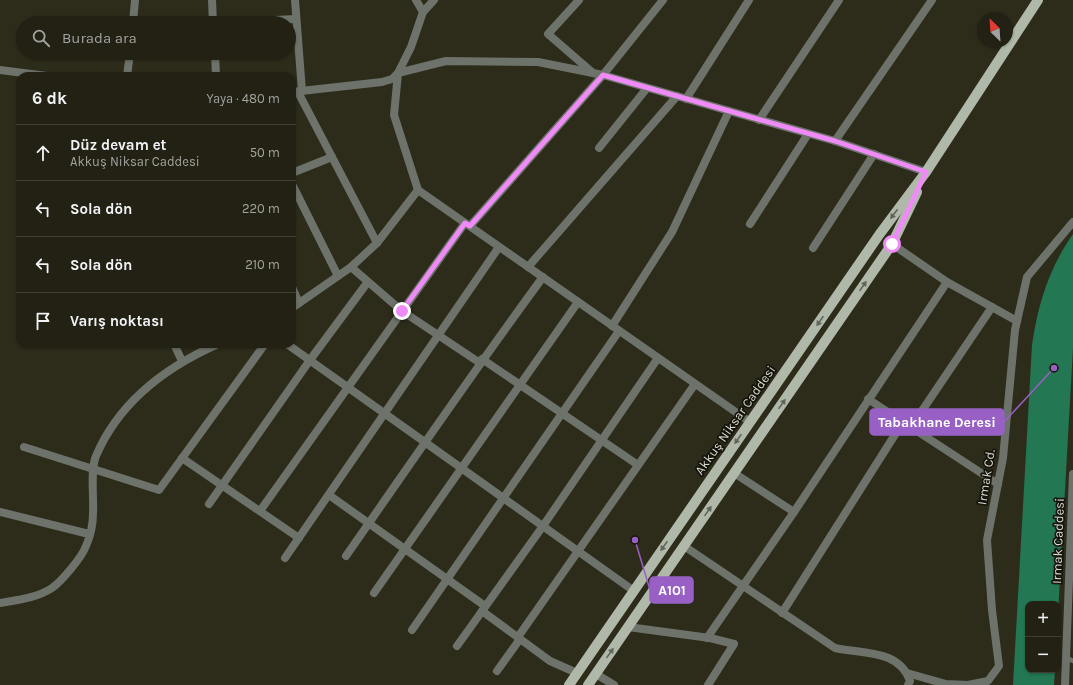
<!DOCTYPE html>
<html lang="tr">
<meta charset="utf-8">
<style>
:root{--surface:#222114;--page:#2e2e22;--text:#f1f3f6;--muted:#a2a3a0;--line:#3f3e34}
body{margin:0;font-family:Karla,sans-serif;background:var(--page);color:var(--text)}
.controls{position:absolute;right:12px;bottom:12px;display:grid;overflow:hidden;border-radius:8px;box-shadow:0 1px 3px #0004}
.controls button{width:36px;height:36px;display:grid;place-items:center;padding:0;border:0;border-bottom:1px solid var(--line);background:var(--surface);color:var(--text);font:20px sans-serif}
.compass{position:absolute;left:977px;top:12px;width:36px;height:36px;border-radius:50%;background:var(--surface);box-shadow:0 1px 3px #0004;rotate:335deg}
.stop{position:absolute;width:12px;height:12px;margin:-9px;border:3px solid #ef8bf7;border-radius:50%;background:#fff}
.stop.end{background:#ef8bf7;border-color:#fff;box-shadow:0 1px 4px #0008}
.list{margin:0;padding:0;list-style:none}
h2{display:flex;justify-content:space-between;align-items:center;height:52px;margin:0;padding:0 16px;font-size:17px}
h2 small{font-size:13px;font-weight:400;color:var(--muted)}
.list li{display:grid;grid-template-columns:26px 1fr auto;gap:12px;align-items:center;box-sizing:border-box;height:56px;padding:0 16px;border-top:1px solid var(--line)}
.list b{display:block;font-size:15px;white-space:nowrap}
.list p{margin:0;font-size:13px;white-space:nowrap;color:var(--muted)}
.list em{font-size:13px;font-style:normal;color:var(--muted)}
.icon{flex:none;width:22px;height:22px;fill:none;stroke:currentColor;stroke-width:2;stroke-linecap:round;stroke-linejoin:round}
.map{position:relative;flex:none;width:1073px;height:685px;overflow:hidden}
.search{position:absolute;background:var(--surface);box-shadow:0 1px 3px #0004;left:16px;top:16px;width:280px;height:44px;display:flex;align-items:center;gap:10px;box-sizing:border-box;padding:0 14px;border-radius:22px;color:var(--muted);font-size:15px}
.panel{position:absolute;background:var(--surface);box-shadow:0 1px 3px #0004;left:16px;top:72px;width:280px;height:276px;border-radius:12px}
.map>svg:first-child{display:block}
.water{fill:#237752}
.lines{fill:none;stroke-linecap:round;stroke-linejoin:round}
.service{stroke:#6d726a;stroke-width:4.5}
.minor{stroke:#6d726a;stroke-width:8}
.tertiary{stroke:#6d726a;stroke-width:8}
.primary{stroke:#b0b9a9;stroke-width:10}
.oneway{fill:#62665a}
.route{stroke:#ef8bf7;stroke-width:5}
.labels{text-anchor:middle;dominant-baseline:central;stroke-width:3.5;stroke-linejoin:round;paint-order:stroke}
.street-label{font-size:13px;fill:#dad9ce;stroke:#14140c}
.leader{fill:none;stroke:#9860c4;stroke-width:1.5}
.callout-dot{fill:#9860c4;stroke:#14140c;stroke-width:1.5}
.callout{fill:#9860c4;stroke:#9860c4;stroke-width:1.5}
.callout-label{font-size:14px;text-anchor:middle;font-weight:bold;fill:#fff}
</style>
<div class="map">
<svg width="1073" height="685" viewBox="0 0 1073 685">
<rect width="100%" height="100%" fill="#2d2c1b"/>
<path class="water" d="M1073 234V348L1058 614V604H1028V670H1055L1054 685H1013L1032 345C1038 304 1049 268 1073 234Z"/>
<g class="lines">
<polyline class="service" points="1066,657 1073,661"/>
<g class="minor">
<polyline points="212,0 213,23"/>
<polyline points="295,0 302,91"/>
<polyline points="416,0 423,12"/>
<polyline points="579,0 548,34 593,73"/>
<polyline points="133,23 135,0"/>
<polyline points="213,23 296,19"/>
<polyline points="215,53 216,76"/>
<polyline points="0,70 47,76"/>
<polyline points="127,76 130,53"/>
<polyline points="292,92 382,82 392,79 398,73 446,61 538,62 603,75 835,141 926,172"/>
<polyline points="298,92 377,243"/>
<polyline points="686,99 749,0"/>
<polyline points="759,120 839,0"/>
<polyline points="835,141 932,0"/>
<polyline points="599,148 647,88"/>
<polyline points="292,173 332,157"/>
<polyline points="292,184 338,276"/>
<polyline points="750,224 808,134"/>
<polyline points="470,226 603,75 663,0"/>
<polyline points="892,244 947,282 1017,321"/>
<polyline points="813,248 874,154"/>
<polyline points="351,267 402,311 480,363"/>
<polyline points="528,267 677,96"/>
<polyline points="292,287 299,303"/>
<polyline points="292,308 351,267 377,243 418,190"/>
<polyline points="612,326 672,232 729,111"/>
<polyline points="174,344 182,361"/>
<polyline points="287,344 634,591"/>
<polyline points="482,359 638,465"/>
<polyline points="868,399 998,484"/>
<polyline points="911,427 992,307"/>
<polyline points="24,447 159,490 265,344"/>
<polyline points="182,458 299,538"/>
<polyline points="734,473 794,512"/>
<polyline points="329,495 485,606"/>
<polyline points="209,504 310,360 367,283"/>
<polyline points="260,511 465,223"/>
<polyline points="0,512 89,534"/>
<path d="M684 546 835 648C862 654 899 649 910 681L908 685"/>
<path d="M346 556C411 463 475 369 543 277"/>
<polyline points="285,558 499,247"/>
<polyline points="374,593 578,302"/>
<path d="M0 603C17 600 37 598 52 588 62 581 82 557 86 546 90 537 93 523 93 513 94 497 90 470 96 456 119 402 166 367 218 344"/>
<polyline points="482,611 550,661 577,673"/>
<polyline points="782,613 903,422"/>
<polyline points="628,627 710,638 734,644 708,685"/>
<polyline points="412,630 619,331"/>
<polyline points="518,637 695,384"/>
<polyline points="707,638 794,512 947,282"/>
<polyline points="457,646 543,526 658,358"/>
<polyline points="497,671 520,639"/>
<polyline points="907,673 946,684 968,685"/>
<polyline points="596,674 614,685"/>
<polyline points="968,685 988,681 999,666 992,610 987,540 1003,458 1015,330 1027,277 1073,222"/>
</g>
<g class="tertiary">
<polyline points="434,0 423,12 411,47 398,73 394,115 418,190 750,422"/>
<polyline points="1065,685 1073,474"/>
</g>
<g class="primary">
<polyline points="569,685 879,235 926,172 1038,0"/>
<polyline points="588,685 892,244 917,192"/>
</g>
</g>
<defs><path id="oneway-solid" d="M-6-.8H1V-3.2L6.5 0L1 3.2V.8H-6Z"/></defs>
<g class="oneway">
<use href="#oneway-solid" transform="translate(894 214) rotate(127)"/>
<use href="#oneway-solid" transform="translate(863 286) rotate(-55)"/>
<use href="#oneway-solid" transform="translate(820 321) rotate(125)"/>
<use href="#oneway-solid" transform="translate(782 404) rotate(-55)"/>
<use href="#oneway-solid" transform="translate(738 439) rotate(125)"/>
<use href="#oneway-solid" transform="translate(708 511) rotate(-55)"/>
<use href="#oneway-solid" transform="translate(664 546) rotate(125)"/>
<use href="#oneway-solid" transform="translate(610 653) rotate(-55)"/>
</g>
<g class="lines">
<polyline class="route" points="402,311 465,223 470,226 603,75 835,141 926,172 892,244"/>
</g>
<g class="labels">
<g class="street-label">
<text transform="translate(735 420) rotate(-55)">Akkuş Niksar Caddesi</text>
<text transform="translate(986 477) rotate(-81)">Irmak Cd.</text>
<text transform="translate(1058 541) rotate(-88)">Irmak Caddesi</text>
</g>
</g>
<path class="leader" d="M1054 368L1004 422M635 540L650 590"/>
<g class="callout-dot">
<circle cx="1054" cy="368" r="4"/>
<circle cx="635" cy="540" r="4"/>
</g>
<g class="callout">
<rect x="870" y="409" width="134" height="26" rx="4"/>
<rect x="650" y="577" width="43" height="26" rx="4"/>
</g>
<g class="callout-label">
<text x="937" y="427">Tabakhane Deresi</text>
<text x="672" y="595">A101</text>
</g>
</svg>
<div class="controls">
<button>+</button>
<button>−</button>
</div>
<svg class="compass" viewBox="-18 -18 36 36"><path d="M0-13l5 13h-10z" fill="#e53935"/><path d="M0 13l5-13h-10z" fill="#a2a3a0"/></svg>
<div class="stop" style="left:892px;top:244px"></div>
<div class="stop end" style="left:402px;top:311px"></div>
<div class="search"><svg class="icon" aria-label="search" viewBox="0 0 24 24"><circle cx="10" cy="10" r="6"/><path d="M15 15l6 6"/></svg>Burada ara</div>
<section class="panel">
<h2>6 dk<small>Yaya · 480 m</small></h2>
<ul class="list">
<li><svg class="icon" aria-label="ahead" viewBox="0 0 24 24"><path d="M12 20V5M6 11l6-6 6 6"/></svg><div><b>Düz devam et</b><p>Akkuş Niksar Caddesi</p></div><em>50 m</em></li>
<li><svg class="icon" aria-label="left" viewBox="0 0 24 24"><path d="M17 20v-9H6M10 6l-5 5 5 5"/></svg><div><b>Sola dön</b></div><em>220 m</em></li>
<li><svg class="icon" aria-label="left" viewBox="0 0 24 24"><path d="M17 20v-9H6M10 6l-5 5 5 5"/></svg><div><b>Sola dön</b></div><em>210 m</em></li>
<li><svg class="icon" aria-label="arrive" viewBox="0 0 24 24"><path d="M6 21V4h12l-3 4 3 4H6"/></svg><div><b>Varış noktası</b></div></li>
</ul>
</section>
</div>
